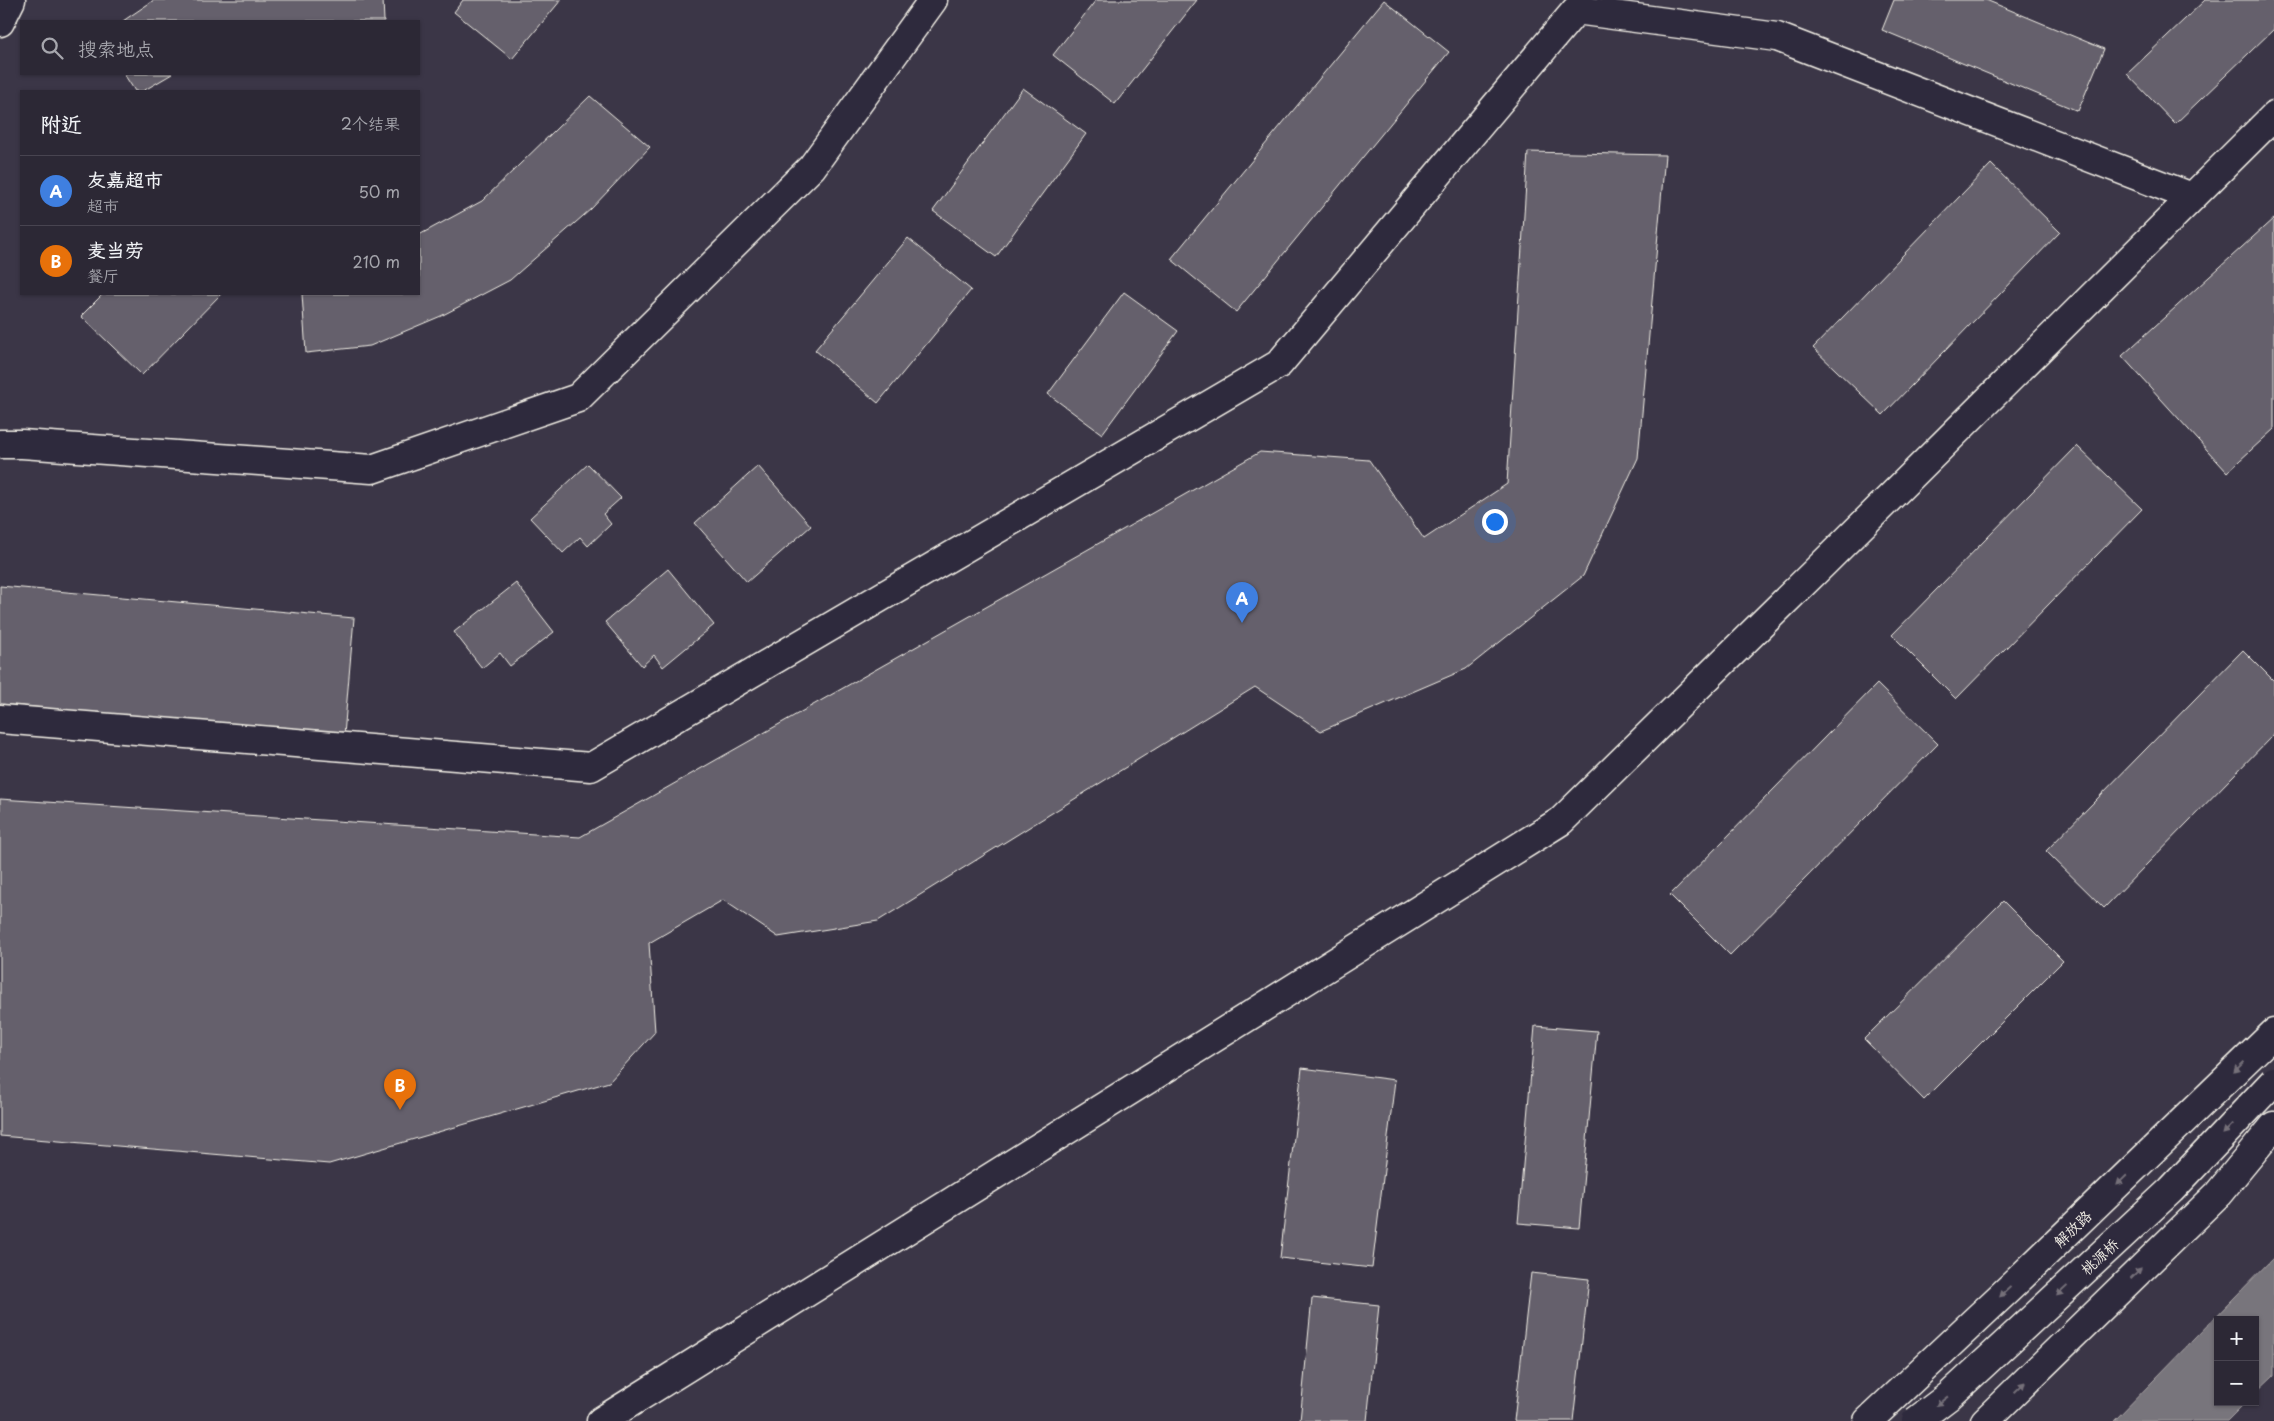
<!DOCTYPE html>
<html lang="zh">
<meta charset="utf-8">
<style>
:root{--surface:#2c2835;--page:#34303d;--text:#f1f3f6;--muted:#a6a6ad;--line:#484450;--accent:#ffd166}
body{margin:0;font-family:"Playpen Sans","LXGW WenKai TC",sans-serif;background:var(--page);color:var(--text)}
.controls{position:absolute;right:15px;bottom:15px;display:grid;overflow:hidden;border-radius:0px;box-shadow:0 1px 4px #0004}
.controls button{width:45px;height:45px;display:grid;place-items:center;padding:0;border:0;border-bottom:1px solid var(--line);background:var(--surface);color:var(--text);font:25px sans-serif}
.you{position:absolute;left:1494px;top:521px;width:18px;height:18px;margin:-12px;border:4px solid #fff;border-radius:50%;background:#1a73e8;box-shadow:0 0 0 8px #1a73e833}
.badge{display:grid;place-items:center;width:32px;height:32px;border-radius:50%;background:var(--accent);color:#fff;font-size:16px;font-weight:700}
.pin{position:absolute;translate:-50% -41px;filter:drop-shadow(0 1px 2px #0008)}
.pin::after{content:'';position:absolute;top:26px;width:18px;height:15px;background:inherit;clip-path:polygon(0 0,100% 0,50% 100%)}
.list{margin:0;padding:0;list-style:none}
h2{display:flex;justify-content:space-between;align-items:center;height:65px;margin:0;padding:0 20px;font-size:21px}
h2 small{font-size:16px;font-weight:400;color:var(--muted)}
.list li{display:grid;grid-template-columns:32px 1fr auto;gap:15px;align-items:center;box-sizing:border-box;height:70px;padding:0 20px;border-top:1px solid var(--line)}
.list b{display:block;font-size:19px;white-space:nowrap}
.list p{margin:0;font-size:16px;white-space:nowrap;color:var(--muted)}
.list em{font-size:16px;font-style:normal;color:var(--muted)}
.icon{flex:none;width:28px;height:28px;fill:none;stroke:currentColor;stroke-width:2;stroke-linecap:round;stroke-linejoin:round}
.map{position:relative;flex:none;width:2274px;height:1421px;overflow:hidden}
.search{position:absolute;background:var(--surface);box-shadow:0 1px 4px #0004;left:20px;top:20px;width:400px;height:55px;display:flex;align-items:center;gap:12px;box-sizing:border-box;padding:0 18px;border-radius:0px;color:var(--muted);font-size:19px}
.panel{position:absolute;background:var(--surface);box-shadow:0 1px 4px #0004;left:20px;top:90px;width:400px;height:205px;border-radius:0px}
.map>svg:first-child{display:block}
.water{fill:#78747b;stroke:#aaa6a7}
.building{fill:#65616c;stroke:#f4f1e8}
.lines{fill:none;stroke-linecap:round;stroke-linejoin:round}
.minor-casing{stroke:#f4f1e8;stroke-width:31}
.primary-casing{stroke:#f4f1e8;stroke-width:31}
.minor{stroke:#2f2a3d;stroke-width:28}
.primary{stroke:#2f2a3d;stroke-width:28}
.secondary-bridge-casing{stroke:#f4f1e8;stroke-width:31;stroke-linecap:butt}
.secondary-bridge{stroke:#2f2a3d;stroke-width:28}
.oneway{fill:#747079}
.labels{text-anchor:middle;dominant-baseline:central;stroke-width:4;stroke-linejoin:round;paint-order:stroke}
.street-label{font-size:15px;fill:#f4f1e8;stroke:#2f2a3d}
</style>
<div class="map">
<svg width="2274" height="1421" viewBox="0 0 2274 1421">
<rect width="100%" height="100%" fill="#3b3647"/>
<filter id="ink" filterUnits="userSpaceOnUse"><feTurbulence type="fractalNoise" baseFrequency=".02" numOctaves="2"/><feDisplacementMap in="SourceGraphic" scale="10" xChannelSelector="R" yChannelSelector="G"/><feConvolveMatrix kernelMatrix="1 2 1 2 8 2 1 2 1" color-interpolation-filters="sRGB"/></filter>
<g filter="url(#ink)">
<polygon class="water" points="2274,1257 2274,1375 2255,1393 2255,1320 2218,1320 2218,1402 2246,1402 2227,1421 2114,1421"/>
<g class="building">
<polygon points="383,0 384,21 123,21 154,0"/>
<polygon points="463,0 561,0 512,59 454,12"/>
<polygon points="1096,0 1197,0 1115,104 1053,55"/>
<polygon points="1384,0 1449,52 1236,312 1171,259"/>
<polygon points="1894,0 1986,0 2104,49 2078,111 1882,30"/>
<polygon points="2205,0 2274,0 2274,29 2175,124 2127,74"/>
<polygon points="124,74 172,74 143,91 135,91"/>
<polygon points="1023,88 1086,134 996,257 933,211"/>
<polygon points="590,96 650,147 591,209 510,280 441,316 370,346 306,353 302,294 419,294 419,235 482,201"/>
<polygon points="1528,152 1665,155 1638,458 1583,576 1466,669 1321,731 1255,687 878,921 778,937 723,900 649,943 655,1032 609,1082 329,1164 0,1136 0,799 580,837 1260,452 1369,460 1424,539 1507,484"/>
<polygon points="1991,164 2060,232 1883,415 1813,348"/>
<polygon points="2274,218 2274,429 2227,472 2122,356"/>
<polygon points="908,238 971,290 878,403 815,350"/>
<polygon points="1124,292 1178,331 1102,434 1048,394"/>
<polygon points="103,294 221,294 142,375 81,316"/>
<polygon points="2077,446 2142,509 1956,699 1892,635"/>
<polygon points="588,464 621,498 603,514 611,524 588,546 580,537 563,553 530,518"/>
<polygon points="758,466 811,526 747,582 695,523"/>
<polygon points="668,569 714,625 663,667 654,655 642,666 605,622"/>
<polygon points="516,583 554,632 510,666 500,653 482,668 454,632"/>
<polygon points="0,586 354,618 344,735 0,704"/>
<polygon points="2243,650 2274,681 2274,734 2104,908 2046,851"/>
<polygon points="1877,684 1938,744 1730,955 1670,895"/>
<polygon points="2003,901 2063,961 1924,1100 1864,1039"/>
<polygon points="1535,1026 1597,1031 1579,1228 1518,1223"/>
<polygon points="1302,1068 1395,1080 1372,1268 1280,1258"/>
<polygon points="1531,1273 1589,1279 1573,1421 1514,1421"/>
<polygon points="1312,1298 1379,1305 1367,1421 1300,1421"/>
</g>
<g class="lines">
<g class="minor-casing">
<g id="minor">
<polyline points="0,22 11,0"/>
<polyline points="0,444 22,444 372,469 578,398 812,167 933,0"/>
<polyline points="0,719 591,767 1279,364 1576,10 1777,37 2192,197"/>
<polyline points="601,1421 1561,821 1826,561 2274,116"/>
</g>
</g>
<g class="primary-casing">
<g id="primary">
<polyline points="1868,1421 2015,1283 2274,1033"/>
<polyline points="1985,1421 2218,1194 2274,1126"/>
</g>
</g>
<use href="#minor" class="minor"/>
<use href="#primary" class="primary"/>
<g class="secondary-bridge-casing">
<polyline id="secondary-bridge" points="1916,1421 1949,1396 2171,1190 2274,1081"/>
</g>
<use href="#secondary-bridge" class="secondary-bridge"/>
</g>
<defs><path id="oneway-solid" d="M-6-.8H1V-3.2L6.5 0L1 3.2V.8H-6Z" transform="scale(1.25)"/></defs>
<g class="oneway">
<use href="#oneway-solid" transform="translate(2239 1067) rotate(136)"/>
<use href="#oneway-solid" transform="translate(2228 1129) rotate(134)"/>
<use href="#oneway-solid" transform="translate(2122 1180) rotate(136)"/>
<use href="#oneway-solid" transform="translate(2136 1273) rotate(-44)"/>
<use href="#oneway-solid" transform="translate(2062 1291) rotate(137)"/>
<use href="#oneway-solid" transform="translate(2005 1292) rotate(137)"/>
<use href="#oneway-solid" transform="translate(2020 1387) rotate(-44)"/>
<use href="#oneway-solid" transform="translate(1942 1401) rotate(142)"/>
</g>
</g>
<g class="labels">
<g class="street-label">
<text transform="translate(2072 1228) rotate(-44)">解放路</text>
<text transform="translate(2099 1256) rotate(-43)">桃源桥</text>
</g>
</g>
</svg>
<div class="controls">
<button>+</button>
<button>−</button>
</div>
<div class="you"></div>
<div class="pin badge" style="left:1242px;top:623px;background:#3f7fe0">A</div>
<div class="pin badge" style="left:400px;top:1110px;background:#e8710a">B</div>
<div class="search"><svg class="icon" aria-label="search" viewBox="0 0 24 24"><circle cx="10" cy="10" r="6"/><path d="M15 15l6 6"/></svg>搜索地点</div>
<section class="panel">
<h2>附近<small>2个结果</small></h2>
<ul class="list">
<li><span class="badge" style="background:#3f7fe0">A</span><div><b>友嘉超市</b><p>超市</p></div><em>50 m</em></li>
<li><span class="badge" style="background:#e8710a">B</span><div><b>麦当劳</b><p>餐厅</p></div><em>210 m</em></li>
</ul>
</section>
</div>
